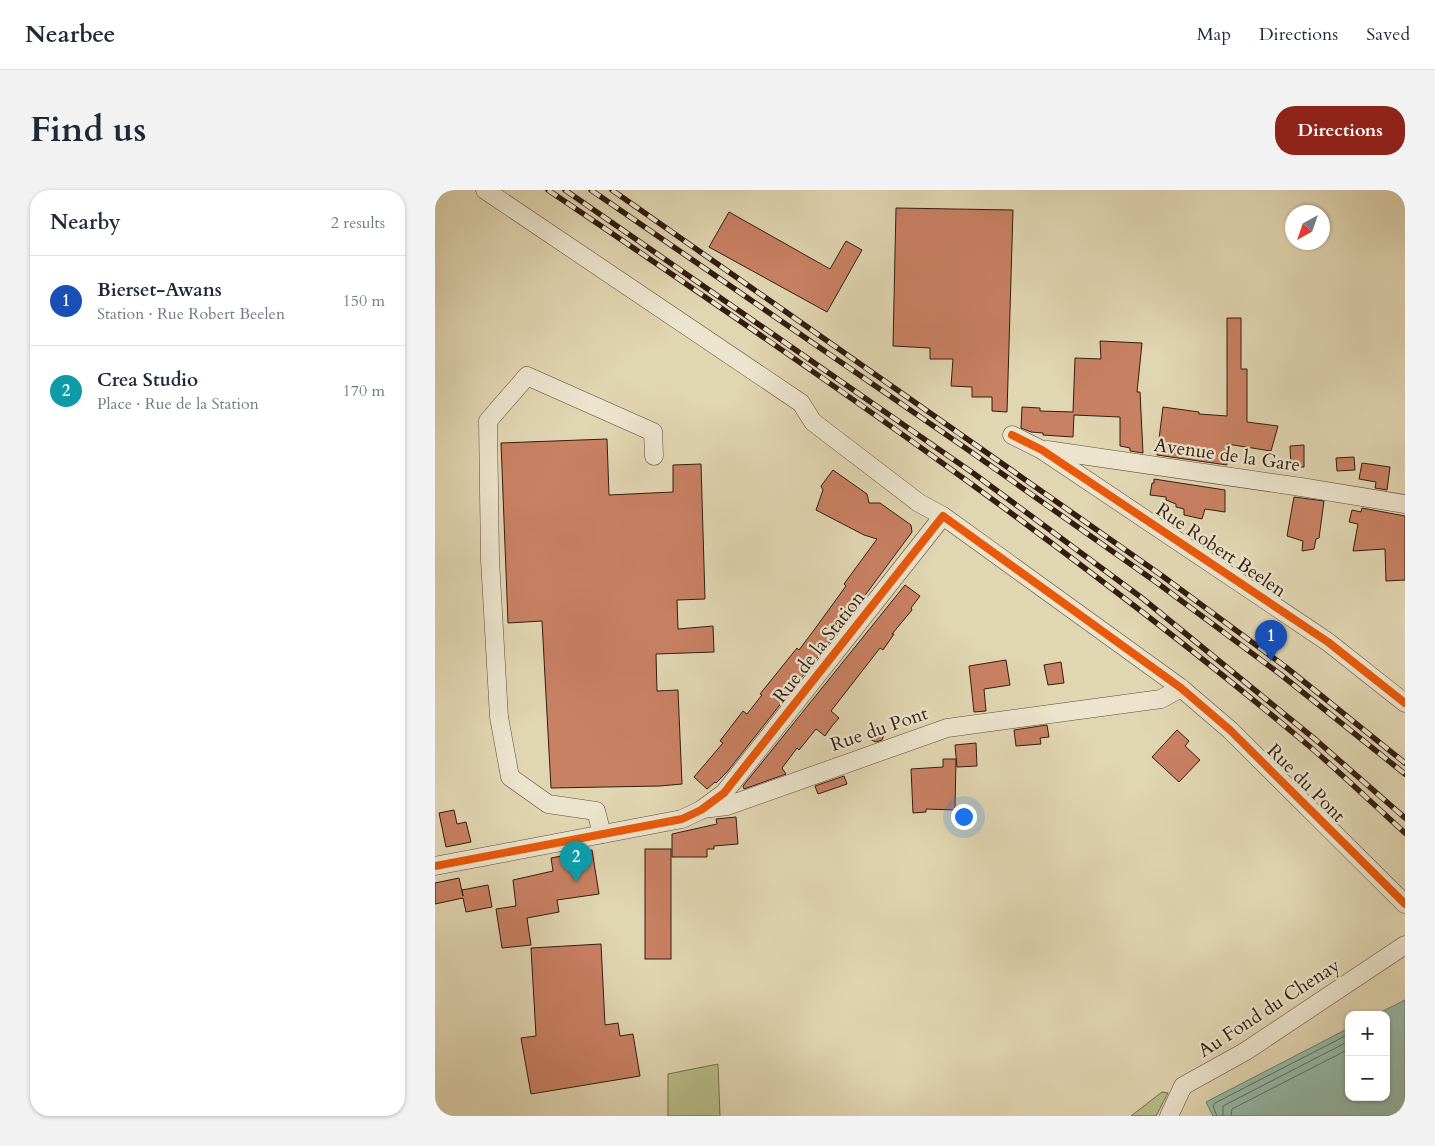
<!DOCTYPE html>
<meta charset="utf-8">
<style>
:root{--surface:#fff;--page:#f2f2f3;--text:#1f2937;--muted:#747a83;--line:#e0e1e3;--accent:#8f2418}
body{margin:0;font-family:Cardo,serif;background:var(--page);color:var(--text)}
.controls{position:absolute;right:15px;bottom:15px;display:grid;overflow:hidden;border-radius:10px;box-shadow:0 1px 4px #0004}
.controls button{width:45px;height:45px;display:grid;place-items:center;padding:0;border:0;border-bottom:1px solid var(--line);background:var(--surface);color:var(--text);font:25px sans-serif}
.compass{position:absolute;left:850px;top:15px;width:45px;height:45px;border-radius:50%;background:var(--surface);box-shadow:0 1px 4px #0004;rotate:220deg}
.you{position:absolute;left:528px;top:626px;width:18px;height:18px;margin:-12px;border:4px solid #fff;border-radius:50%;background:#1a73e8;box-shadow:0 0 0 8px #1a73e833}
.badge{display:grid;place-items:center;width:32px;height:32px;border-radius:50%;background:var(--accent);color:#fff;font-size:16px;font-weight:700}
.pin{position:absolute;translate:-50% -41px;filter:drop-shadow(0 1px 2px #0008)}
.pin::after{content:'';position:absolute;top:26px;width:18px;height:15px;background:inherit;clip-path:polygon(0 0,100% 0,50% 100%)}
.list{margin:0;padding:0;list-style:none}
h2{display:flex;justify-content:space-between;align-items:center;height:65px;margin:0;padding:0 20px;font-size:21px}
h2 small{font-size:16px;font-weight:400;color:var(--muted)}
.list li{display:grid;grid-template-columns:32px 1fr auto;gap:15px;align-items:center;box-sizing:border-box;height:90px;padding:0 20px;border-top:1px solid var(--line)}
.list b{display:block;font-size:19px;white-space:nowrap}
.list p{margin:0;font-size:16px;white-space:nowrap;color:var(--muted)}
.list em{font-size:16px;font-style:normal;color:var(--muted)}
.map{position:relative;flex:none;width:970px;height:926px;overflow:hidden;border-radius:20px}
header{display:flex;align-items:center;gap:30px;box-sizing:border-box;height:70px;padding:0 25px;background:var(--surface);border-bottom:1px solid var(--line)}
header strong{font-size:24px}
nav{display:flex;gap:28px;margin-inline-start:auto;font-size:18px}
.intro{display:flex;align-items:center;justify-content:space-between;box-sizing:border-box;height:120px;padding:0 30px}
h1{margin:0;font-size:35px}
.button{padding:12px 22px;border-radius:20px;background:var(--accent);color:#fff;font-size:18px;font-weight:700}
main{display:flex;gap:30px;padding:0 30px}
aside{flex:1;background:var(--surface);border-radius:20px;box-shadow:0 1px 4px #0004}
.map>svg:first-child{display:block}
.green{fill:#b7bd89;stroke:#746d4e}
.water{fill:#95baa8;stroke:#6d7b6c}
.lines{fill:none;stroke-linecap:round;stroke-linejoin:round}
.shore{stroke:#636c5d;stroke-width:1}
.building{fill:#c98163;stroke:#311d12}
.minor-casing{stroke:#5d4b3a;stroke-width:19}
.minor{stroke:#ece4cd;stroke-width:18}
.rail-casing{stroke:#311d12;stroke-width:5.5}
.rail{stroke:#ece4cd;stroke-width:4;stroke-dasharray:11;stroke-linecap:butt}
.cycleway-casing{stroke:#ece4cd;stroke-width:11}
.cycleway{stroke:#e8590c;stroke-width:8}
.labels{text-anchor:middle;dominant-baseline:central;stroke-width:4.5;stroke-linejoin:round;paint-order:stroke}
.street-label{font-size:19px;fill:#311d12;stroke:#ece4cd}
</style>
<header>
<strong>Nearbee</strong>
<nav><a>Map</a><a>Directions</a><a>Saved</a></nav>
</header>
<div class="intro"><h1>Find us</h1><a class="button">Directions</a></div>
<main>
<aside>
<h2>Nearby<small>2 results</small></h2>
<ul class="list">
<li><span class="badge" style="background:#1a4fb4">1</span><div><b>Bierset-Awans</b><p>Station · Rue Robert Beelen</p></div><em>150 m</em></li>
<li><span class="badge" style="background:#0f9aa8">2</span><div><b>Crea Studio</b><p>Place · Rue de la Station</p></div><em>170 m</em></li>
</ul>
</aside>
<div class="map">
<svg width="970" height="926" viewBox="0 0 970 926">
<rect width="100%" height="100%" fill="#e1d6b2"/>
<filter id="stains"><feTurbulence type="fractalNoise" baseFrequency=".004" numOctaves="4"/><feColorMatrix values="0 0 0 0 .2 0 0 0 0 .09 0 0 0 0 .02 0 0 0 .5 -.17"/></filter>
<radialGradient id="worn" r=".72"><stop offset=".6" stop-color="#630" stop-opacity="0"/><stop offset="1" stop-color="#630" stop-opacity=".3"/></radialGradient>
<g class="green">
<polygon points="283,874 285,926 233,926 233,884"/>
<polygon points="727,902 733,903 721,926 696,926"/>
</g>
<polygon class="water" points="970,810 970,926 778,926 771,912 914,838 914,907 951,907 951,825 940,825"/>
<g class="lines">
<g class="shore">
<polyline points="782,926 778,916 780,913 914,844"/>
<polyline points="788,926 788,916 914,851"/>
<polyline points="796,926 797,919 914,859"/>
</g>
</g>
<g class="building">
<polygon points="461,18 578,20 572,222 557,221 557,207 537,207 537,197 516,196 518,169 495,169 495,158 458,156"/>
<polygon points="294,22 395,79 411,51 427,60 392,122 274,57"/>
<polygon points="792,128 806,128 806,179 812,179 812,232 843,236 836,261 792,254 792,275 722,265 728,217 764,222 764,224 792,226"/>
<polygon points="665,151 707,153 702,202 705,202 708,263 695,261 695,258 685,256 685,227 639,225 638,247 608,245 608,243 596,242 586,238 587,217 605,218 605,221 638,222 640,168 666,169"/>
<polygon points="172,249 174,305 238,302 238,275 266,274 270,409 242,410 243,439 278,436 279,462 221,464 222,501 243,500 247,594 225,596 116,598 107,431 73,433 66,253"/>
<polygon points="869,255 869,277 856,277 855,256"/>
<polygon points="919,267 920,280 902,281 901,268"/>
<polygon points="927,273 955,277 952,300 940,298 941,292 924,289"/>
<polygon points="398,280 432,304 434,313 445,313 476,335 477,342 411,431 292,582 281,593 280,592 272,599 259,587 288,553 285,551 308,521 312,524 327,505 325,504 362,458 364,460 379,440 411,396 409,394 442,349 429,345 381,320 388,300 386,296"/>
<polygon points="719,289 790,300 790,322 770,319 767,329 749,325 749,319 741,317 741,314 731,310 731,307 715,305 717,293 719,293"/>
<polygon points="859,307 889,311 884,348 881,349 879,359 867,361 868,351 852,346"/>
<polygon points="927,318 970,326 970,390 951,391 950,359 918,361 923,334 914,332 917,320 926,322"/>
<polygon points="470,395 485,406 476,418 477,420 457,444 459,444 448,460 445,458 396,521 404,528 397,536 390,546 381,539 364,560 362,558 347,578 351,584 309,599 308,596"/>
<polygon points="571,470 575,495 549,499 551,521 539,522 534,476"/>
<polygon points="626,472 629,493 613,495 609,475"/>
<polygon points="439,535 451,540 447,550 441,552 434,549"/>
<polygon points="612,535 614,547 605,548 606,554 581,556 579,540"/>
<polygon points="742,540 754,551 750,556 765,570 744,592 717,567"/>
<polygon points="541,553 542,576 522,577 520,555"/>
<polygon points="508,569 521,569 520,620 491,619 491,622 478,623 476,579 508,577"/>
<polygon points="409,586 412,594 383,604 380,596"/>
<polygon points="19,620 22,634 31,632 36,652 11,657 4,623"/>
<polygon points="301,627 303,654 279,656 279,659 272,659 272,667 237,667 237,644 282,634 281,629"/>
<rect x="210" y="659" width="26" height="110"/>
<polygon points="157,660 164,704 122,710 124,722 92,728 96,755 67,758 61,719 81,716 78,690 118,681 116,668"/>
<polygon points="24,688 28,706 27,700 53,695 57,717 31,722 28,708 0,714 0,693"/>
<polygon points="166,754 170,835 183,833 185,846 198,844 205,886 96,904 86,848 101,846 96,758"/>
</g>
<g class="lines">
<g class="minor-casing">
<g id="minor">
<polyline points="50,0 366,213 378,232 484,313 508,326 746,498 795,540 970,714"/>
<polyline points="577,245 607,260 893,452 970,513"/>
<polyline points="612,260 866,297 970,314"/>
<polyline points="268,619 292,616 512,538 726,509 746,498"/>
<polyline points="167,644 161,621 113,614 75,587 64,527 55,370 53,231 92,186 218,242 219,266"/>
<polyline points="0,676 247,629 266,620 289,603 508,326"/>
<polyline points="734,926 748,896 811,861 970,755"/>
</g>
</g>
<use href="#minor" class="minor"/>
<g class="rail-casing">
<g id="rail">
<path d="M113 0C373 176 633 354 874 556 907 584 938 614 970 643"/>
<polyline points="130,0 538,283 707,408 881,550 970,628"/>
<polyline points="156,0 529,257 721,392 845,484 970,584"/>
<polyline points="177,0 726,385 852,478 970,573"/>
</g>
</g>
<use href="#rail" class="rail"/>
<g class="cycleway-casing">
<g id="cycleway">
<polyline points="577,245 607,260 893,452 970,513"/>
<polyline points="0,676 247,629 266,620 289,603 508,326 746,498 795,540 970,714"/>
</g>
</g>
<use href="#cycleway" class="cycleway"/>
</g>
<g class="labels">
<g class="street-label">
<text transform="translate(792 265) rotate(8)">Avenue de la Gare</text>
<text transform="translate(786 360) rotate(34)">Rue Robert Beelen</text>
<text transform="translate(384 457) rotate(-52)">Rue de la Station</text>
<text transform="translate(444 539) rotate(-19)">Rue du Pont</text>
<text transform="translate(871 593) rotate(45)">Rue du Pont</text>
<text transform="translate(834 818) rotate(-33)">Au Fond du Chenay</text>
</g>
</g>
<rect width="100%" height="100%" filter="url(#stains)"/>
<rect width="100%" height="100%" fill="url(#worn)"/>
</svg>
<div class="controls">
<button>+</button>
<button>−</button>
</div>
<svg class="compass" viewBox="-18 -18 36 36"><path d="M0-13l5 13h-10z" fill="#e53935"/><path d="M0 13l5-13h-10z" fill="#747a83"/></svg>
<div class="you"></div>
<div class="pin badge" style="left:836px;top:471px;background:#1a4fb4">1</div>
<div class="pin badge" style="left:141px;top:692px;background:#0f9aa8">2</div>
</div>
</main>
